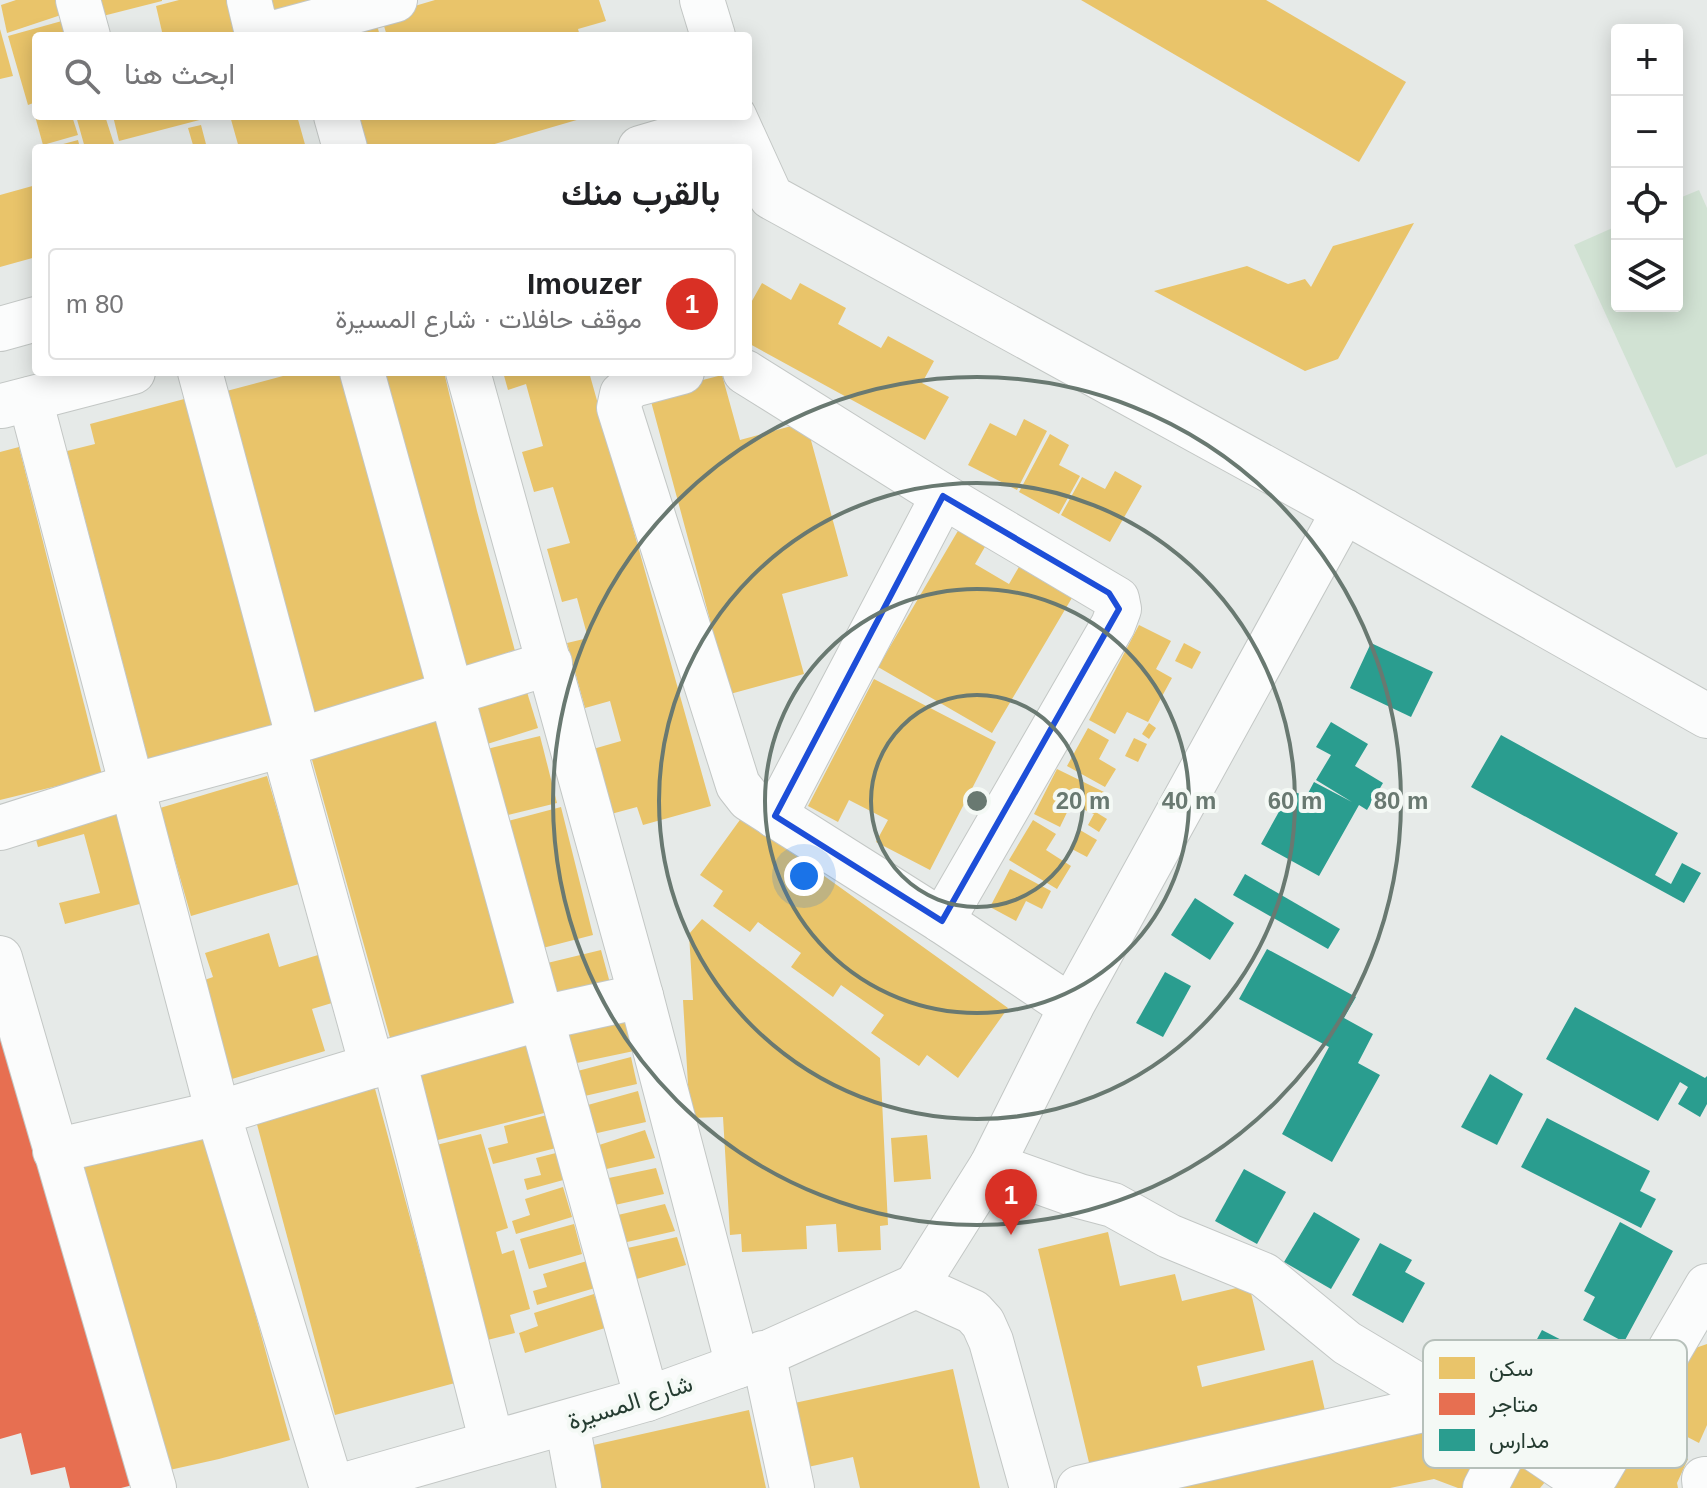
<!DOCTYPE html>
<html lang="ar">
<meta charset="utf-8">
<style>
:root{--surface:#fff;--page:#f2f2f2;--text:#202124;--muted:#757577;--line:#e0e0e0;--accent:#d93025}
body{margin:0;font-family:Helvetica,Vazirmatn,sans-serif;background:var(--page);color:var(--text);direction:rtl}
.controls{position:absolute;right:24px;top:24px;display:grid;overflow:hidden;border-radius:8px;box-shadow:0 4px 20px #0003}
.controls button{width:72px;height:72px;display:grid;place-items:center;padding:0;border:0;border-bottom:2px solid var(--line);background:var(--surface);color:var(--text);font:40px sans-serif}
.you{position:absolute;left:804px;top:876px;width:28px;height:28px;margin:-20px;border:6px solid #fff;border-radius:50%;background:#1a73e8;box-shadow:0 0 0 12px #1a73e833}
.badge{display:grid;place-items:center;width:52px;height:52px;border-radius:50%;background:var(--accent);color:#fff;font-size:26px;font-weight:700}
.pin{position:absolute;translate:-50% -66px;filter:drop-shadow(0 2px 4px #0008)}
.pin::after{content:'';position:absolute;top:42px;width:28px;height:24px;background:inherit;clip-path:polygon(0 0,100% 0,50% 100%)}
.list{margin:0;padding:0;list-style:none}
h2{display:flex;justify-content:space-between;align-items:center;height:104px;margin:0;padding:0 32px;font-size:34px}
h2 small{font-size:26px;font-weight:400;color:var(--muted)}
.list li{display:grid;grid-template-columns:52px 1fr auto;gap:24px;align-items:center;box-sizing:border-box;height:112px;margin:0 16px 16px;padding:0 16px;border:2px solid var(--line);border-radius:8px}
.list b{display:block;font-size:30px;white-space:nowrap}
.list p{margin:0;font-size:26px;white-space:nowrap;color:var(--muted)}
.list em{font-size:26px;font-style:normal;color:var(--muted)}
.icon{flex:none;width:44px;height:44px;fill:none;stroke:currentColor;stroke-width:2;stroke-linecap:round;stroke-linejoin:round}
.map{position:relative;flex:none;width:1707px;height:1488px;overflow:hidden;direction:ltr}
.search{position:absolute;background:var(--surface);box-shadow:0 4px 20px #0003;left:32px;top:32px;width:720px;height:88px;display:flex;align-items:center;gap:20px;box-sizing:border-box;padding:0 28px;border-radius:8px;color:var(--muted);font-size:30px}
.panel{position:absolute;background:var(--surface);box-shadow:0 4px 20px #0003;left:32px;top:144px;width:720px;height:232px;border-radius:8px;direction:rtl}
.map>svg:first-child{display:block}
.green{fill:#d1e2d3}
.homes{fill:#e9c46a}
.shops{fill:#e76f51}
.schools{fill:#2a9d8f}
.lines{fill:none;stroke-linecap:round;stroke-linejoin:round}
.minor-casing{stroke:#c3c7c5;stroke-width:46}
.minor{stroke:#fbfcfc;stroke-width:44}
.marked{fill:none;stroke:#1d4ed8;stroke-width:6;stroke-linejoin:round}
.ring{fill:none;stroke:#697971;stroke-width:4}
.labels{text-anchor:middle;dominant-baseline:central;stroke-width:8;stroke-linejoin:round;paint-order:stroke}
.street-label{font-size:24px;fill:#253c31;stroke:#f4f9f5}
.key{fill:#f4f9f5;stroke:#b6c0ba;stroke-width:2}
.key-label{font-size:22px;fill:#253c31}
.centre{fill:#697971;stroke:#f4f9f5;stroke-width:4}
.ring-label{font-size:24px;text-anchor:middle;font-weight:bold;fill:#697971;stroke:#f4f9f5;stroke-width:8;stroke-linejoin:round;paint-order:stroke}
</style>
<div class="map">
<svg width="1707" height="1488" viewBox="0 0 1707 1488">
<rect width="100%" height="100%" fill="#e6eae8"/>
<polygon class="green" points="1699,190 1707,208 1707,454 1676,468 1574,245 1617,226 1617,306 1677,306 1677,199"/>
<g class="homes">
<polygon points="16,0 63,0 67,13 7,33 1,5"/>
<polygon points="86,0 162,0 162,1 91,19"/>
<polygon points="179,0 241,0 250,36 163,36 156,6"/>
<polygon points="258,0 327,0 263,18"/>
<polygon points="435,0 599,0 606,21 578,29 580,36 387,36 381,16"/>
<polygon points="1081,0 1266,0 1406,82 1359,162"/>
<polygon points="375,18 380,36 320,36"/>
<polygon points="69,19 74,36 36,36 36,102 28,105 8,36"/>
<polygon points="0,29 13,76 0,79"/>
<polygon points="35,116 72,116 78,135 43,145"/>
<polygon points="76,116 105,116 114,144 100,148 85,148"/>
<polygon points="113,116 210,116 211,117 119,141"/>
<polygon points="230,116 297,116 306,148 239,148"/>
<polygon points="337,116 586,116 587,117 481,148 346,148"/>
<polygon points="201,125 207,148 186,148 193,145 188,128"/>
<polygon points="78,140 80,148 52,148 52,147"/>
<polygon points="36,185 36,257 0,267 0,195"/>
<polygon points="1414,223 1338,359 1305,371 1154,291 1247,266 1288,284 1305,279 1311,287 1333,246"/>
<polygon points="762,283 791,300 800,283 846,308 838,324 881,348 888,336 934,361 922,383 949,397 925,440 748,343 748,308"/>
<polygon points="298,372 347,372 429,685 304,718 219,393"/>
<polygon points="375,372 444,372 477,511 518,662 453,678"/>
<polygon points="503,372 589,372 711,806 643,825 637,807 611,814 593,749 621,741 610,701 585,708 567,643 588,638 577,598 562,602 547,549 570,543 553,487 534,492 522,452 543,446 526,384 508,390"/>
<polygon points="722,375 740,440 806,422 848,576 782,594 804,674 730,694 649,394"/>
<polygon points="188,398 275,725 148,759 67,451 95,444 90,424"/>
<polygon points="1024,419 1047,431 1017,490 968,465 990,423 1016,436"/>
<polygon points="1050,434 1069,445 1059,465 1080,476 1059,514 1019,492"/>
<polygon points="19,447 102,775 0,800 0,452"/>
<polygon points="1115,471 1142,486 1110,542 1061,515 1082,477 1105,489"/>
<polygon points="959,529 986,545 975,564 1009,584 1023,560 1076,591 992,733 878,667"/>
<polygon points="1139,625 1171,641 1156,669 1172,678 1148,722 1127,712 1115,734 1089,720"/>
<polygon points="1184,643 1201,652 1192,669 1175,661"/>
<polygon points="874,679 996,742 930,870 876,842 888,820 849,800 838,822 808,806"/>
<polygon points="527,692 538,728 481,746 469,710"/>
<polygon points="436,714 519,1010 392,1045 309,749"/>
<polygon points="1149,723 1156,728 1149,739 1142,734"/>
<polygon points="1088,728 1109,740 1099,759 1116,769 1105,787 1067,766"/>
<polygon points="540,736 557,803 500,817 483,750"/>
<polygon points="1134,738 1147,744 1138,762 1125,756"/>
<polygon points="1057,769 1104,792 1094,811 1107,819 1099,832 1088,825 1094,814 1071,804 1060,827 1034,814"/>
<polygon points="267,776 299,884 191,916 160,808"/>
<polygon points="561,807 593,935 535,950 504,822"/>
<polygon points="122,808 147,902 65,924 59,903 100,893 84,834 38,847 34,832"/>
<polygon points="742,817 1008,1008 958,1078 927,1055 919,1066 871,1033 884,1015 841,985 833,997 791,967 801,953 758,922 750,932 713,906 723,891 700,875"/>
<polygon points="1033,820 1056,834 1046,850 1071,866 1057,889 1009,860"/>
<polygon points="1080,830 1097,840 1087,857 1070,848"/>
<polygon points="1010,869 1051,891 1042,909 1026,901 1016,921 990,907"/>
<polygon points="702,919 880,1058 888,1225 880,1226 881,1250 838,1252 836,1224 806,1226 807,1249 742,1252 741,1234 730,1235 723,1117 690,1118 683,1000 693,1000 689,934"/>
<polygon points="269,933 279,967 318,955 332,1003 312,1009 325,1051 222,1082 193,984 213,977 205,953"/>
<polygon points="601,950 610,983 548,1000 539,965"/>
<polygon points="624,1017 634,1051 572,1064 561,1033"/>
<polygon points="528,1037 548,1112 422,1144 403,1069"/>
<polygon points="631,1057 637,1084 576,1098 566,1074"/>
<polygon points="374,1085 455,1383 335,1415 255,1117"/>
<polygon points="638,1091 646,1122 593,1134 577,1108"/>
<polygon points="547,1115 556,1148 493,1164 488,1148 508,1143 504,1126"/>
<polygon points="645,1130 655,1158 602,1170 593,1147"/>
<polygon points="205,1131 290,1440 219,1459 156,1473 74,1166"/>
<polygon points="481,1134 508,1228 496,1232 502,1254 514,1250 530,1309 510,1315 515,1333 472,1344 424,1148"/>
<polygon points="927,1135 931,1179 894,1182 891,1138"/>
<polygon points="560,1152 567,1179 527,1190 524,1179 541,1175 536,1158"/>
<polygon points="656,1168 664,1194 615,1205 604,1179"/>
<polygon points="563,1187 572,1217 516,1234 512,1221 530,1215 525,1199"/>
<polygon points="665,1204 675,1231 614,1245 605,1218"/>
<polygon points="574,1224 582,1254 529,1269 520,1239"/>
<polygon points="1108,1232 1120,1286 1175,1274 1182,1301 1249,1285 1265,1350 1197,1366 1202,1387 1313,1360 1327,1419 1092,1475 1038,1249"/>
<polygon points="677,1237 686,1265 626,1282 614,1251"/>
<polygon points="587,1261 595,1288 537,1305 533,1291 547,1287 543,1274"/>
<polygon points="594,1294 605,1328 525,1353 519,1333 538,1326 534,1313"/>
<polygon points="1707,1344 1707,1425 1699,1443 1647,1416 1684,1352"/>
<polygon points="953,1369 980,1488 860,1488 853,1457 799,1469 785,1405"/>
<polygon points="749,1410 766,1488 598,1488 589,1446"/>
<polygon points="1460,1417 1498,1440 1469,1488 1458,1488 1434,1479 1390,1488 1132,1488 1424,1422 1430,1458"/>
<polygon points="1631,1426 1688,1459 1677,1483 1678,1488 1613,1488"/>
<polygon points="1513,1455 1551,1475 1540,1488 1495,1488"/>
</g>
<polygon class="shops" points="0,1017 133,1485 121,1488 70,1488 65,1467 31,1475 21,1433 0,1439"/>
<g class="schools">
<polygon points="1371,643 1433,672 1411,717 1350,688"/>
<polygon points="1331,722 1368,744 1355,766 1383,783 1367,810 1359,805 1319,876 1261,844 1291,790 1306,797 1314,782 1352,802 1316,780 1331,755 1316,747"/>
<polygon points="1501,735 1678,833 1655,875 1671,884 1682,863 1701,873 1684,903 1471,787"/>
<polygon points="1245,874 1340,929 1328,949 1233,895"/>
<polygon points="1195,898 1234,923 1210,960 1171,935"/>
<polygon points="1267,949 1356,997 1344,1018 1373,1034 1358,1063 1380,1075 1332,1162 1282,1134 1329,1047 1239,999"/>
<polygon points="1165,972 1191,986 1163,1037 1136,1023"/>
<polygon points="1575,1007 1705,1078 1707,1076 1707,1104 1700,1117 1678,1104 1688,1087 1680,1082 1658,1121 1546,1059"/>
<polygon points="1490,1074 1523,1094 1497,1145 1461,1127"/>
<polygon points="1547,1118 1650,1171 1640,1191 1656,1199 1641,1228 1521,1167"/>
<polygon points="1244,1169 1286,1192 1257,1244 1215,1221"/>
<polygon points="1314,1212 1360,1239 1331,1289 1284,1262"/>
<polygon points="1620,1222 1673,1251 1624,1342 1583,1320 1595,1297 1584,1291"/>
<polygon points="1380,1243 1412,1260 1405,1272 1425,1283 1403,1323 1352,1295"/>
<polygon points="1542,1330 1581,1350 1557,1392 1519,1372"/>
</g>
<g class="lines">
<g class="minor-casing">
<g id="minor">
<polyline points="78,0 88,36"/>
<polyline points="249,0 255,25 263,33 281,31 395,0"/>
<polyline points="702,0 713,36"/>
<polyline points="336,116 345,148"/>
<polyline points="734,116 771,197 1344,511 1707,716"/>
<polyline points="640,148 735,120"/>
<polyline points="0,329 36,319"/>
<polyline points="200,372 299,740"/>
<polyline points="362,372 647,1399"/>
<polyline points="468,372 641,996 738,1366"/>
<polyline points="682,372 633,385 622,394 619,408 738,785 749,799 942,921 1071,1007"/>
<polyline points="745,372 943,496 1117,599 1119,609 1113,625 942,921"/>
<polyline points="30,399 218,1113 332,1488"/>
<polyline points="2,406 133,372"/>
<polyline points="283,745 372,1066"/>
<polyline points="775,816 943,496"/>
<polyline points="0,828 132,786 283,745 550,663"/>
<polyline points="0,958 154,1488"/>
<polyline points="394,1060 492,1443"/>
<polyline points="55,1151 218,1113 372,1066 542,1018 641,996"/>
<polyline points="992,1165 1079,1196 1113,1205 1169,1236 1264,1275 1347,1343 1449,1404 1513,1434 1576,1477 1587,1479 1597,1474 1707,1286"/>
<polyline points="916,1286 992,1165 1071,1007 1344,511"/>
<polyline points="916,1286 973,1312 983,1323 991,1341 1032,1488"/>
<polyline points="763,1353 792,1488"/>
<polyline points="567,1423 579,1488"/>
<polyline points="334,1488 647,1399 738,1366 916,1286"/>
<polyline points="1079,1488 1449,1404"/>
<polyline points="1485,1488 1513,1434"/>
<polyline points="1705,1488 1704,1479 1707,1479"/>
</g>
</g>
<use href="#minor" class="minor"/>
</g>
<path class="marked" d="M943 496 1109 593 1119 609 942 921 775 816Z"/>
<g class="ring">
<circle cx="977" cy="801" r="106"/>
<circle cx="977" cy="801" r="212"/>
<circle cx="977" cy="801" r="318"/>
<circle cx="977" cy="801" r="424"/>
</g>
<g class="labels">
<g class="street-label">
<text transform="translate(630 1402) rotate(-18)">شارع المسيرة</text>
</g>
</g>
<rect x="1423" y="1340" width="264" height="128" rx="12" class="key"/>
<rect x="1439" y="1357" width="36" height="22" fill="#e9c46a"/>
<rect x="1439" y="1393" width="36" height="22" fill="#e76f51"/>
<rect x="1439" y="1429" width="36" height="22" fill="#2a9d8f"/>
<g class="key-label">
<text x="1489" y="1376">سكن</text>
<text x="1489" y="1412">متاجر</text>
<text x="1489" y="1448">مدارس</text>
</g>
<circle cx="977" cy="801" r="12" class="centre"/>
<g class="ring-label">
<text x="1083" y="809">20 m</text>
<text x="1189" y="809">40 m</text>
<text x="1295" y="809">60 m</text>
<text x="1401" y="809">80 m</text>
</g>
</svg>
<div class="controls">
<button>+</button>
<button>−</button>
<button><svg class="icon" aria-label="locate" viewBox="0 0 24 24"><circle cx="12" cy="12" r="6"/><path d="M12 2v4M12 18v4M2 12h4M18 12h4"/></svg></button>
<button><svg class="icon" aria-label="layers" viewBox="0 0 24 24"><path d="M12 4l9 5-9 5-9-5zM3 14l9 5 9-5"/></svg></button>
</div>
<div class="you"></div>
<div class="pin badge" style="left:1011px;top:1235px">1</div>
<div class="search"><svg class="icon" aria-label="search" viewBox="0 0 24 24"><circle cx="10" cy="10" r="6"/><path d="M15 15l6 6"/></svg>ابحث هنا</div>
<section class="panel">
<h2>بالقرب منك<small></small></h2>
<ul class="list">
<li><span class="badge">1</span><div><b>Imouzer</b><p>موقف حافلات · شارع المسيرة</p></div><em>80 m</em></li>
</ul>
</section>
</div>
